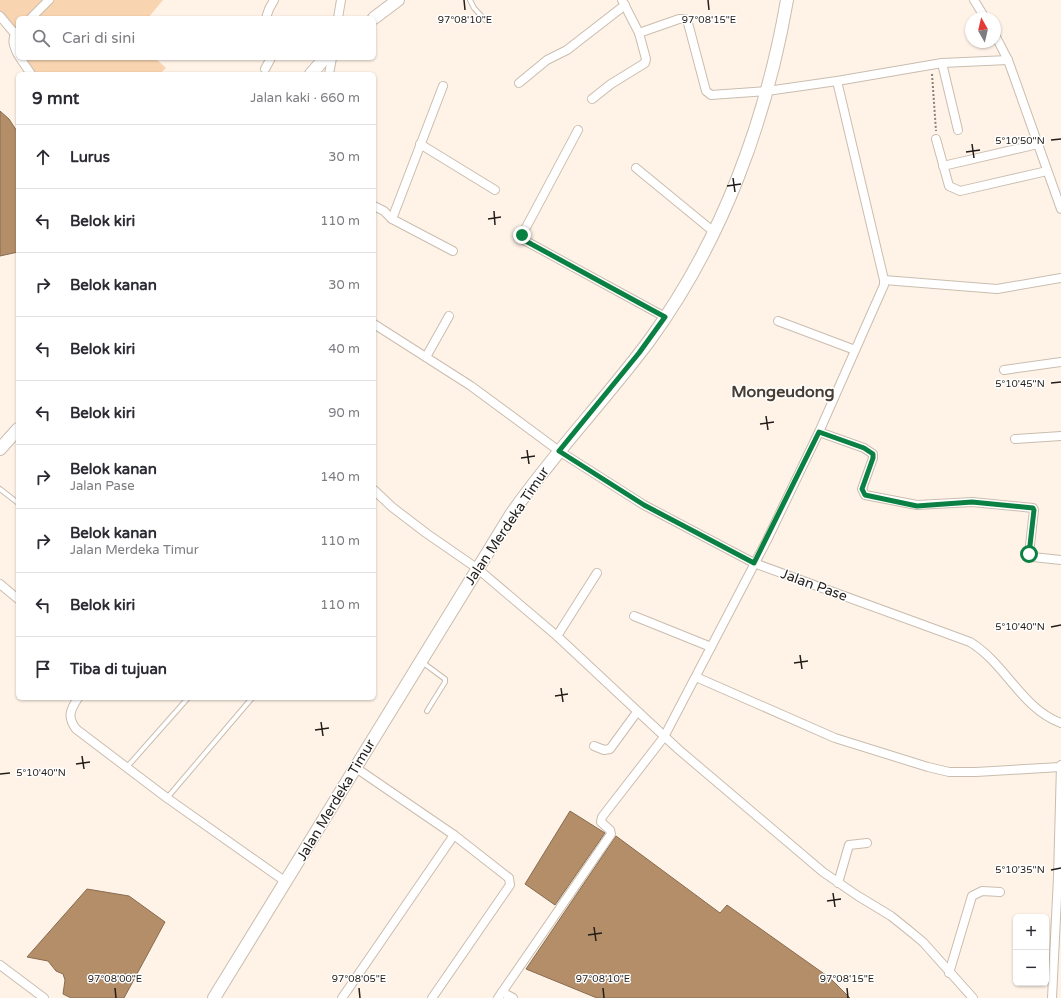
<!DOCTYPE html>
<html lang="id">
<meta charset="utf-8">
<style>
:root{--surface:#fff;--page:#f7f7f7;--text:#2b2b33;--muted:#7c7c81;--line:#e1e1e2}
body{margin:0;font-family:"Varela Round",sans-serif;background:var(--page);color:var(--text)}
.controls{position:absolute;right:12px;bottom:12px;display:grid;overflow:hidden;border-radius:6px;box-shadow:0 1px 3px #0004}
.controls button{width:36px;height:36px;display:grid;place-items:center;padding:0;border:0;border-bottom:1px solid var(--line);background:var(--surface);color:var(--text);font:20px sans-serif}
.compass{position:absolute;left:965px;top:12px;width:36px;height:36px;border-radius:50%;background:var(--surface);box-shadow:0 1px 3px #0004;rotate:352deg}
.stop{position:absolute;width:12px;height:12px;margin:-9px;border:3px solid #0b8043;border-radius:50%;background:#fff}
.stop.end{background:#0b8043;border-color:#fff;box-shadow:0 1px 4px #0008}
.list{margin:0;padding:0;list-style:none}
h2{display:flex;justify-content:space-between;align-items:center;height:52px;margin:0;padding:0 16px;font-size:17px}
h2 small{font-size:13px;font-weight:400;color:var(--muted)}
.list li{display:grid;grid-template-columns:26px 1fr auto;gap:12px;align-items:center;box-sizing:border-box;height:64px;padding:0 16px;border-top:1px solid var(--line)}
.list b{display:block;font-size:15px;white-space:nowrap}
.list p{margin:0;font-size:13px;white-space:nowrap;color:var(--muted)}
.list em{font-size:13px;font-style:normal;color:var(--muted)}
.icon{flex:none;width:22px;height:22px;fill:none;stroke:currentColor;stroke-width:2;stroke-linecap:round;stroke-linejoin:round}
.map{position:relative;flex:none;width:1061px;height:998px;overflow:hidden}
.search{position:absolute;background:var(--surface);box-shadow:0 1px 3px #0004;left:16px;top:16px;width:360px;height:44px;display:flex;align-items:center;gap:10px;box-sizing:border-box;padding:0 14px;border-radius:6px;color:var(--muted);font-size:15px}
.panel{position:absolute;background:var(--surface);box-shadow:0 1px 3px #0004;left:16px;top:72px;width:360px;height:628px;border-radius:6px}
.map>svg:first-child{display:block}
.green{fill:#f9d4b0}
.water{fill:#b38e68;stroke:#886c50}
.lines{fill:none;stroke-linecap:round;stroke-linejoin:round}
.lane-casing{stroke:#cabdaf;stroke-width:6}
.street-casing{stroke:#cabdaf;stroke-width:10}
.secondary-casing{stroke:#cabdaf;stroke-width:14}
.path{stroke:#8a817a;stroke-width:2;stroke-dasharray:2 2;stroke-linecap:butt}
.lane{stroke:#fff;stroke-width:4}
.street{stroke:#fff;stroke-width:8}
.secondary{stroke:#fff;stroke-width:12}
.route{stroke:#0b8043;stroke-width:5}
.ticks{fill:none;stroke:#231e19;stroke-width:1.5}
.labels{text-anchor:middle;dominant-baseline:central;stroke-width:3;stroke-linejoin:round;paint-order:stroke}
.street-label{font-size:14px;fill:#231e19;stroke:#fff}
.quarter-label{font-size:16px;font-weight:bold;fill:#493e33;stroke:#fff}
.ticks-label{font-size:10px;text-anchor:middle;fill:#231e19;stroke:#fff;stroke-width:3;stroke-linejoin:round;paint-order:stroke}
</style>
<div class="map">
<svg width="1061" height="998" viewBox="0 0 1061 998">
<rect width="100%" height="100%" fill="#fff3e8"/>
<g class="green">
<polygon points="0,0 163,0 148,18 18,18 18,52 16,33 0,14"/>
<polygon points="21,58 155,58 166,68 160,74 33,74"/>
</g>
<g class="water">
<polygon points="0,111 9,119 18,133 18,252 0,256"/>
<polygon points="570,811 605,833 555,905 525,884"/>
<polygon points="616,836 720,913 727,905 830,978 850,998 597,998 526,969"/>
<polygon points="87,889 129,896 165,922 124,998 71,998 63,994 65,980 63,974 56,971 48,961 27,957"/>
</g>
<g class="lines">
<g class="lane-casing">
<g id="lane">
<polyline points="470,0 474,8 485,20"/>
<polyline points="0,489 18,503"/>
<polyline points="422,662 445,679 445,682 427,711"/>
<polyline points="127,767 188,698"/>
<polyline points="167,798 252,698"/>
</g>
</g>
<g class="street-casing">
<g id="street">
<polyline points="622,0 639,33 679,19 685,19 688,23 706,91 711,95 767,91 837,81 942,63 1008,60"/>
<polyline points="974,0 985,18"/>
<polyline points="0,16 15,34"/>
<polyline points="31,18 49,0"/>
<polyline points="266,18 269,9 274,0"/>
<polyline points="338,18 341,0"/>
<path d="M18 31C10 39 14 46 18 55"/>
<polyline points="995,35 1008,60 1061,209"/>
<polyline points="20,58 31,74"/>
<polyline points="942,63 958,130"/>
<polyline points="265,69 271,58"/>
<polyline points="329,74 332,58"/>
<polyline points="519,83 547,60 567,50 625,5"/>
<polyline points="443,86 392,219 453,251"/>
<polyline points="592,99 611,84 645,63 646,59 639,33"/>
<polyline points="578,130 522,235 522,239 665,317"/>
<polyline points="936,139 949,186 960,191 1047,171"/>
<polyline points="420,144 495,190"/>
<polyline points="943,166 1038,144"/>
<polyline points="636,168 714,232"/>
<polyline points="374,206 384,211 392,219"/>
<polyline points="884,280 997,289 1061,278"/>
<polyline points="778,321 855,350"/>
<path d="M374 324 471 386 559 451 644 505 754 563 970 642C1005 663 1022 709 1061 723"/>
<polyline points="426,357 449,316"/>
<polyline points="1004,370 1061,362"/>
<polyline points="819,432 864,448 873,454 873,458 862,489 865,495 917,505 972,502 1033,508 1034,510 1029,554 1033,557 1061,560"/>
<polyline points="1015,439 1061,436"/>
<polyline points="374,490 392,507 426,533 478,569 557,636 678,749 823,872 858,896 891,916 906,928 923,942 973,998"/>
<polyline points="0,584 18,599"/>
<polyline points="634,616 711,647"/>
<polyline points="557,636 597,573"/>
<polyline points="696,677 835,738 928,767 949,772 976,772 1060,767"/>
<path d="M78 698C70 710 67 717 76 729L167 798 286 882"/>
<polyline points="594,746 604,750 610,749 637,712"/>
<polyline points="356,768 454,835 509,878 510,885 432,998"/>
<polyline points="838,883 849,845 867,843"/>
<polyline points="0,965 44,998"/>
<polyline points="949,973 972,896 982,891 1000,892"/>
<polyline points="502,992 513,998"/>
<polyline points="342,998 454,835"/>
<polyline points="498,998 611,834 610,830 601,822 602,817 664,737 767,540 819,432 884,285 884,280 837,81"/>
<polyline points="1052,998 1058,877 1061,765"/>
</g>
</g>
<g class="secondary-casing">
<g id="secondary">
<polyline points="374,18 398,0"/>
<polyline points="311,74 325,58"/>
<polyline points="0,449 18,429"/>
<path d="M214 998 512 513C554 453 605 400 649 341 722 241 766 121 787 0"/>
</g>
</g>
<polyline class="path" points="932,74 936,131"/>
<use href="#lane" class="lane"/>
<use href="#street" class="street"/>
<use href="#secondary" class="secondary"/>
</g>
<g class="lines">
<polyline class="route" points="522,235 522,239 665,317 639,353 559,451 644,505 754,563 819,432 864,448 873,454 873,458 862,489 865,495 917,506 972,502 1033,508 1034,510 1029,554"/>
</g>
<path class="ticks" d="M464 0 465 10M708 0 709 10M1051 140 1061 139M972 144 974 158M966 152 980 150M733 178 735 192M727 186 741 184M494 211 495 225M488 219 501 217M1051 383 1061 382M766 416 768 430M760 424 774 422M527 450 529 464M521 458 535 456M1051 627 1061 625M800 655 802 669M794 663 808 661M561 688 563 702M555 696 568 694M321 722 323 736M315 730 329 728M82 756 84 769M76 764 90 762M0 774 10 773M1051 870 1061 868M833 893 835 907M827 901 841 899M594 927 596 941M588 935 602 933M115 988 116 998M359 988 360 998M603 988 604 998M847 988 848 998"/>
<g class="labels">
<g class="street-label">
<text transform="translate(507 526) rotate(-56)">Jalan Merdeka Timur</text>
<text transform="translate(814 585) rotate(20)">Jalan Pase</text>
<text transform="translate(336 800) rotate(-59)">Jalan Merdeka Timur</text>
</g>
<g class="quarter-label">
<text x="783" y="392">Mongeudong</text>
</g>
</g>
<g class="ticks-label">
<text x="465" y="23">97°08'10"E</text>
<text x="709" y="23">97°08'15"E</text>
<text x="1020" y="144">5°10'50"N</text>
<text x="1020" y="387">5°10'45"N</text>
<text x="1020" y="630">5°10'40"N</text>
<text x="41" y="776">5°10'40"N</text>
<text x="1020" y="873">5°10'35"N</text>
<text x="115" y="982">97°08'00"E</text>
<text x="359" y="982">97°08'05"E</text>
<text x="603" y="982">97°08'10"E</text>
<text x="847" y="982">97°08'15"E</text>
</g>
</svg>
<div class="controls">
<button>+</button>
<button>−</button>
</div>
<svg class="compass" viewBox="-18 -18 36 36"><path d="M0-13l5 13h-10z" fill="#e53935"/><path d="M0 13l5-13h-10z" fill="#7c7c81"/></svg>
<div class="stop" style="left:1029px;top:554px"></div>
<div class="stop end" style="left:522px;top:235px"></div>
<div class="search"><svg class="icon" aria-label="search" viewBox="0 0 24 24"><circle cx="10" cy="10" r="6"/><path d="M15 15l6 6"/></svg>Cari di sini</div>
<section class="panel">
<h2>9 mnt<small>Jalan kaki · 660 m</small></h2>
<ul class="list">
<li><svg class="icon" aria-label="ahead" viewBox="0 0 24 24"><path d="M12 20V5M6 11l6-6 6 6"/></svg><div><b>Lurus</b></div><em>30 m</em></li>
<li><svg class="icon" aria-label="left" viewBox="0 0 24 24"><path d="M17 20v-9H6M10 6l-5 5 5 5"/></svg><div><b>Belok kiri</b></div><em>110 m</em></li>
<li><svg class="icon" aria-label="right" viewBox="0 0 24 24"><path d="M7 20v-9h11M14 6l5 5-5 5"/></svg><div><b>Belok kanan</b></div><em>30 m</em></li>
<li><svg class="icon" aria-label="left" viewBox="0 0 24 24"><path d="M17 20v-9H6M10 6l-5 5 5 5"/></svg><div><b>Belok kiri</b></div><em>40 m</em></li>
<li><svg class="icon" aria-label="left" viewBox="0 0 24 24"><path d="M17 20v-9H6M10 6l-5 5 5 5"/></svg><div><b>Belok kiri</b></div><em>90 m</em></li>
<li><svg class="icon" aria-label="right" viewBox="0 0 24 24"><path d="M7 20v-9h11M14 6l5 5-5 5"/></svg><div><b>Belok kanan</b><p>Jalan Pase</p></div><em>140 m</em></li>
<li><svg class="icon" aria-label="right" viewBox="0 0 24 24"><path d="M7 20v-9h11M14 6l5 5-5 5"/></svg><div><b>Belok kanan</b><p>Jalan Merdeka Timur</p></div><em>110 m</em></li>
<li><svg class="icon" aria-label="left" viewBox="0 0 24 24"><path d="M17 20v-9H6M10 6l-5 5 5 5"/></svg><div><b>Belok kiri</b></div><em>110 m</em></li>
<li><svg class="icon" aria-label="arrive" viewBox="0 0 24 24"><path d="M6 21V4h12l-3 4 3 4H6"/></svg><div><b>Tiba di tujuan</b></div></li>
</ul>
</section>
</div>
